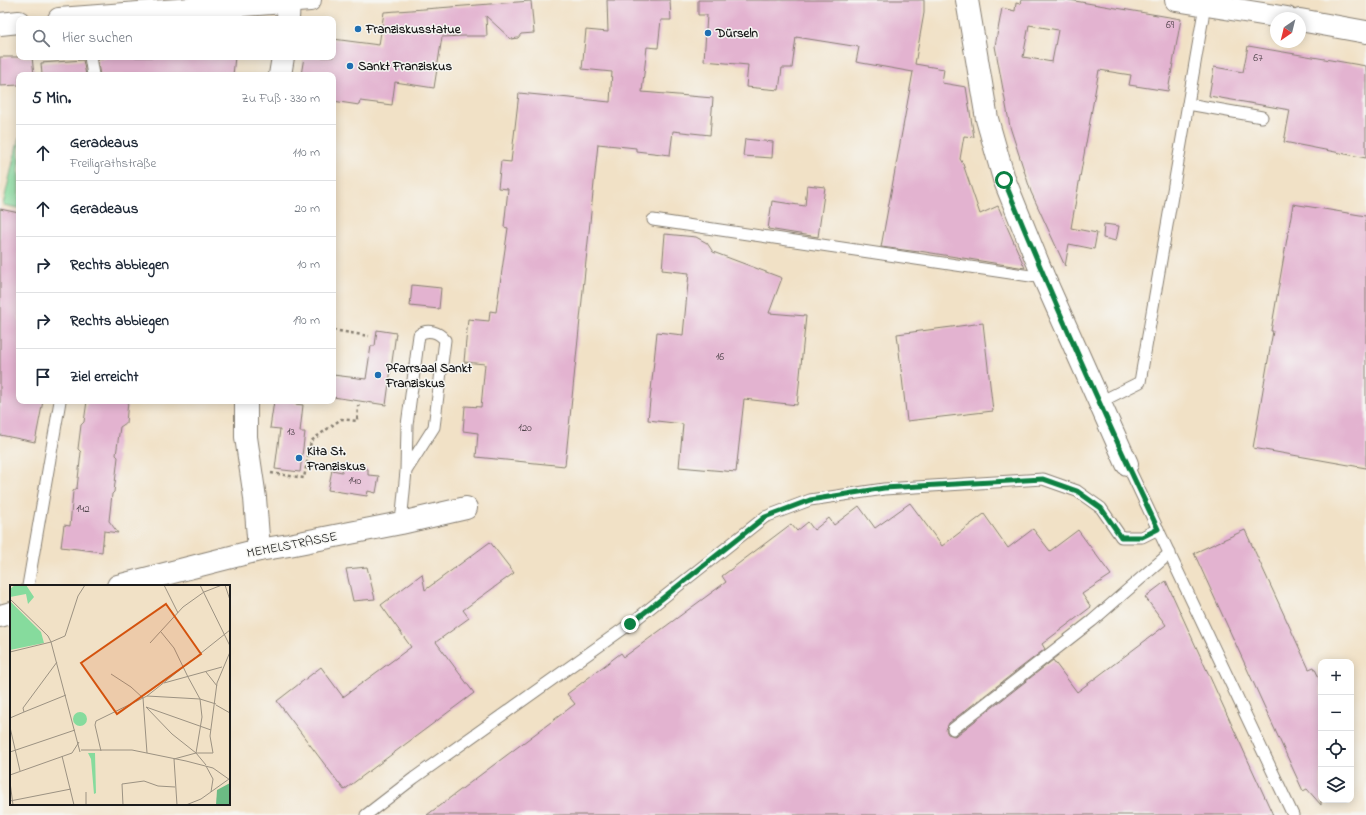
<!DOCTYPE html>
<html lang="de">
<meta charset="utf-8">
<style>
:root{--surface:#fff;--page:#f2f2f3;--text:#1f2937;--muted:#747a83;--line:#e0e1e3}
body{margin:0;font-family:"Indie Flower",sans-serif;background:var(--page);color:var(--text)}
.controls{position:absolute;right:12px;bottom:12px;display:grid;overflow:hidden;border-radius:8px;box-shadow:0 2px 10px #0003}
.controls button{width:36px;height:36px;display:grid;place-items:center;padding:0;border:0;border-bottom:1px solid var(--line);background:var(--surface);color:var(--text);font:20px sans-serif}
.compass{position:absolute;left:1270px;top:12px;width:36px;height:36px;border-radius:50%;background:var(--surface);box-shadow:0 2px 10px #0003;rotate:215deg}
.stop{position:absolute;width:12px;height:12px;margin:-9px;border:3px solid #0b8043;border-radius:50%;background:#fff}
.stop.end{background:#0b8043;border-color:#fff;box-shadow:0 1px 4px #0008}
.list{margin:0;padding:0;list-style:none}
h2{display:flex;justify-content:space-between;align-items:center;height:52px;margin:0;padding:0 16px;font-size:17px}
h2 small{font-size:13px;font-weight:400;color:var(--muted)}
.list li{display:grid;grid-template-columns:26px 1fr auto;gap:12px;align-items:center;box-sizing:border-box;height:56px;padding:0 16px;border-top:1px solid var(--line)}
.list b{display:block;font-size:15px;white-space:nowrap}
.list p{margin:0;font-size:13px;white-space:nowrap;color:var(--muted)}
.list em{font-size:13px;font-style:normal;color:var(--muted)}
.icon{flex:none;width:22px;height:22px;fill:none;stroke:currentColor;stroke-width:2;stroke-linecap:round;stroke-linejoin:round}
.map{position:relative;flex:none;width:1366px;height:815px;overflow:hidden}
.search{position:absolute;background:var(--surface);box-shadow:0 2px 10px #0003;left:16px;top:16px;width:320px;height:44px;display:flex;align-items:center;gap:10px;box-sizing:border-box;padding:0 14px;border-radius:8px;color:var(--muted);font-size:15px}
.panel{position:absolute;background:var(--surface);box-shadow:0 2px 10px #0003;left:16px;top:72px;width:320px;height:332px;border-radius:8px}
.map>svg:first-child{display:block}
.green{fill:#86db9d;stroke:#517c5c}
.building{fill:#e3b3d0;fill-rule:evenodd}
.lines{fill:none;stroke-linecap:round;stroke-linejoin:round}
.service-casing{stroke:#867e71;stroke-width:13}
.minor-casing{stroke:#867e71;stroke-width:24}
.tertiary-casing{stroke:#867e71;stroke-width:24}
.path{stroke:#867e71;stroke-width:2.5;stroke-dasharray:3 3;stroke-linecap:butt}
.service{stroke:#fff;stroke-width:11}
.minor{stroke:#fff;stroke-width:22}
.tertiary{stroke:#fff;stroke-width:22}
.route{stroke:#0b8043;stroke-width:5}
.poi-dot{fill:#1f6fb2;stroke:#f6f6f2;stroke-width:1.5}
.labels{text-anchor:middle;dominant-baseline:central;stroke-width:3;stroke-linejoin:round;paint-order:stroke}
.number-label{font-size:11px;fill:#4e4249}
.poi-label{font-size:13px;font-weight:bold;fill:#1c1c1c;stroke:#f6f6f2;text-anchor:start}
.street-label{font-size:13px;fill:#1c1c1c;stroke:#f6f6f2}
.inset-road{fill:none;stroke:#9c9282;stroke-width:1}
.view{fill:#d4530e;fill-opacity:0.15;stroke:#d4530e;stroke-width:2}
.inset-edge{fill:none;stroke:#1c1c1c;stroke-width:2}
</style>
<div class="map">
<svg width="1366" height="815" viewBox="0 0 1366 815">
<rect width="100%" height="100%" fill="#f6f6f2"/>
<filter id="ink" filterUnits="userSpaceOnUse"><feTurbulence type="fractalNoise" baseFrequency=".025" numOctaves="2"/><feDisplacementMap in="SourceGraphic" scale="8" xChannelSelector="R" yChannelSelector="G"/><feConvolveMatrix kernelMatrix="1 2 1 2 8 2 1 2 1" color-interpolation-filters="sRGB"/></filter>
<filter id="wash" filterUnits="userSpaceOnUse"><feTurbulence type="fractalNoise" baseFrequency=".012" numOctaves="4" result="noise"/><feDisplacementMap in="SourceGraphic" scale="16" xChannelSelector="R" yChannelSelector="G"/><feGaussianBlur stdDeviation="0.9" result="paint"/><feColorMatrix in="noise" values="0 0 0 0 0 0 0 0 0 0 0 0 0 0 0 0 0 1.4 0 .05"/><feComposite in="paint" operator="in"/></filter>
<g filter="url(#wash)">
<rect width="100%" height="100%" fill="#f1e1c6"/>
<polygon class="green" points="19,137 19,208 3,205"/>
<g id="blocks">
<g class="building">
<polygon points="607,0 670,0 671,20 661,20 658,48 647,47 642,92 713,98 710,135 673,131 670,155 636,151 636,148 598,144 565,466 476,457 478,433 463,431 465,406 481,407 485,364 464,362 468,319 489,321 490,311 496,312 508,228 504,227 508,189 498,188 501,161 511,162 519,93 610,102 612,72 582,69 586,30 608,32"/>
<polygon points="698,0 924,0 924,13 915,64 944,69 942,83 966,87 974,137 964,136 960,159 963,164 980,214 998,206 1025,268 919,251 919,252 881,247 913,72 856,62 859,47 796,37 792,68 782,68 779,90 746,87 748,65 704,61 707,15 698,15"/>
<path d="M1021 0H1069L1181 19 1168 91 1129 85 1131 75 1099 70 1071 228 1097 233 1094 249 1069 244 1065 266 1031 192 1010 127 995 46 1002 8 1015 11 1016 3 1020 4ZM1029 25 1058 30 1052 62 1023 57Z"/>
<polygon points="531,1 534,33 521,34 518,38 511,39 486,16 487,36 464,36 442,37 434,88 395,82 392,105 360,101 359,105 333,101 333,75 301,75 304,57 333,57 333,39 379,45 384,12"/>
<polygon points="1248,46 1366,66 1366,158 1284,142 1290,110 1209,96 1214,67 1243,72"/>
<polygon points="0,57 32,57 34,75 19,75 19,85 0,86"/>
<polygon points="103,57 235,57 233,75 100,75 97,59 103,59"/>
<polygon points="83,60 86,75 42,75 41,63"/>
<polygon points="745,139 773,142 772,158 743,156"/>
<polygon points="807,185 825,187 818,237 768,229 772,201 805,206"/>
<polygon points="1293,204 1366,216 1366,468 1253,448 1273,331 1271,331"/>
<polygon points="0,209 19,213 19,401 43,401 35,442 0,435"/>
<polygon points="1104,224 1119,226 1116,241 1103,238"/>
<polygon points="665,234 696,237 707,243 713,252 782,278 769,313 806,316 797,405 744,399 736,472 679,467 683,424 648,420 657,332 683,335 689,273 662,270"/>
<polygon points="412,285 441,288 439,309 410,306"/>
<polygon points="983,323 993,411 907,421 897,334"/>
<polygon points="377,330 396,333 386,405 333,397 333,375 366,379 371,346 375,346"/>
<polygon points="87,401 128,401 126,423 120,427 116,455 118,457 114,492 112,494 109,521 118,533 104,531 102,552 61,547 64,525 70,526 73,491 77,488 81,452 78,449 81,425 84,422"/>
<polygon points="274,401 295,401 295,404 303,405 300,432 305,432 300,472 275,469 280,429 270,428"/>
<polygon points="343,465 368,469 368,475 379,476 376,493 368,491 367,496 328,490 332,470 342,472"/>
<polygon points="910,503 942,546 984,514 1008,548 1033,529 1050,551 1078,530 1111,575 1082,594 1091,607 1042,644 1045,649 949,723 946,730 948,734 954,736 957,735 1053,660 1077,692 1166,625 1145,597 1166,581 1273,815 427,815 575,704 567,694 621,653 624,657 726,582 722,576 791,524 797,531 808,522 814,530 829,518 834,525 859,506 875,528"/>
<polygon points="1245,530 1309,669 1314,667 1321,682 1321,805 1307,789 1303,791 1194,553"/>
<polygon points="490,542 514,573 463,610 469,618 436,642 474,693 344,790 277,701 321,667 343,697 411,647 381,605 422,574 425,590"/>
<polygon points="367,567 375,599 353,601 346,569"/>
</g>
</g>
</g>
<g filter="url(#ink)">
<use href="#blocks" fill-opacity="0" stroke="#867e71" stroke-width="1"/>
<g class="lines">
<g class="service-casing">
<g id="service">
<polyline points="90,57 93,75"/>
<polyline points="1188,104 1262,117"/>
<polyline points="653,220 1044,278"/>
<polyline points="1100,402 1140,382 1205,5"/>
<polyline points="1127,464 1293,815"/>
<path d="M401 523 406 471 407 425 419 335C427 328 439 332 445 340L434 427 406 471"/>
<polyline points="28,586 60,401"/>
<polyline points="953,729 1092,621 1170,553"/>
<polyline points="366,815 414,778 630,624 765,517 810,500 884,489 1043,479 1077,491 1101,508 1121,537 1142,537 1158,529"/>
</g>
</g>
<g class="minor-casing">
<g id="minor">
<polyline points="967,0 987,119 1004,179 1044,278 1127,464"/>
<polyline points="288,19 289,0"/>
<polyline points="280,75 283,57"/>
<polyline points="246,401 246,437 255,498 259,550"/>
<polyline points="118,586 259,550 289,545 401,523 466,508"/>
<polyline points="0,616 11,613"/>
</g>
</g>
<g class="tertiary-casing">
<g id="tertiary">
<polyline points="1176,0 1287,18"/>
<polyline points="59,19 310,0"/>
<polyline points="1300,20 1366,32"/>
<polyline points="0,24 19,22"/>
</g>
</g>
<g class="path">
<polyline points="333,330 369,336"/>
<polyline points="271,473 304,478 311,441 341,419 357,421 358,406 360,407"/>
</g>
<use href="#service" class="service"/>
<use href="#minor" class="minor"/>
<use href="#tertiary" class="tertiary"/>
</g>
</g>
<g class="lines" filter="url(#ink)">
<path class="route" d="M630 624 765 517 810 500 884 488 1043 479 1077 491 1101 508 1121 537H1142L1158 529C1103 414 1052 297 1004 180"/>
</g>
<g class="poi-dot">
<circle cx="358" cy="29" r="4"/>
<circle cx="708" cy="33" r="4"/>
<circle cx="350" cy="66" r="4"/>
<circle cx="378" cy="375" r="4"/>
<circle cx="299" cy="458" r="4"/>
</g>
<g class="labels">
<g class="number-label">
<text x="1170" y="25">69</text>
<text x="1258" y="58">67</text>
<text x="720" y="357">16</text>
<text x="525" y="428">120</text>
<text x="291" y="432">13</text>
<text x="355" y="481">140</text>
<text x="83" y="509">142</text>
</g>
<g class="poi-label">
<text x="366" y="29">Franziskusstatue</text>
<text x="716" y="33">Dürseln</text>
<text x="358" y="66">Sankt Franziskus</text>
<text x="386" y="368">Pfarrsaal Sankt<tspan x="386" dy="15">Franziskus</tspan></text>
<text x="307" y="451">Kita St.<tspan x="307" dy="15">Franziskus</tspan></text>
</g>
<g class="street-label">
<text transform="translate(292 545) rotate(-11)">MEMELSTRASSE</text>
</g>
</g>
<g transform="translate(10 585)">
<rect width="220" height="220" fill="#f1e1c6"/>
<path d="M5 0H16L24 12 18 19 16 9 0 12V4ZM0 16 31 47 34 58 0 65ZM63 134a7 7 0 1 1 14 0a7 7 0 1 1-14 0ZM78 168H85L86 208 84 209 81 174Z" fill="#86db9d"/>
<path d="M220 198V220H206L207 205Z" fill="#6cbb84"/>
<path class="inset-road" d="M154 0 168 28M190 0 220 61M215 0 220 15M0 14 38 51 41 57 55 51 68 11 75 0M151 47 164 63 178 92M140 58 173 22 194 7 212 0M0 67 41 57 70 167M196 87 207 101M101 89 121 102 133 113 137 168M178 92 190 114 192 132 186 168M154 98 212 82M137 111 190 114 206 119M206 120 220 128M136 122 201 145M136 122 162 149 186 168M14 127 56 110M0 133 14 127 13 123 47 77M0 142 10 186M71 165H122L176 176 203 183 220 195M91 166 85 140 86 136 137 111 220 45M0 167 65 145M62 168 69 157M186 168H203L200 151 207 98 220 67M186 168 196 180M52 171 64 220M196 181 203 194 201 207M0 190 62 168M0 197 3 220M0 216 61 204M76 220V207M113 220 112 199 134 196 148 201 165 202M167 220 164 174 186 168M176 220 191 214 219 194"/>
<path class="view" d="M156 19 191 69 107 129 71 78Z"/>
<rect width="220" height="220" class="inset-edge"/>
</g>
</svg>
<div class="controls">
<button>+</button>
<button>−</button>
<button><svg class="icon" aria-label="locate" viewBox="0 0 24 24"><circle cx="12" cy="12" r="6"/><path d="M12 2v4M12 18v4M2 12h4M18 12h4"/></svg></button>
<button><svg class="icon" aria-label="layers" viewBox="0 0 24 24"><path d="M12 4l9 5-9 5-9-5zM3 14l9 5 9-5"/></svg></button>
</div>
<svg class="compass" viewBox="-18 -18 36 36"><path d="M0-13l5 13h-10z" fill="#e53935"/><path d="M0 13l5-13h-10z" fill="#747a83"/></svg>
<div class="stop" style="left:1004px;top:180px"></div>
<div class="stop end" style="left:630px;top:624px"></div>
<div class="search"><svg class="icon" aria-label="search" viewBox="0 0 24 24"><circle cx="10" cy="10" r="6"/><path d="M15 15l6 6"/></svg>Hier suchen</div>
<section class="panel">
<h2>5 Min.<small>Zu Fuß · 330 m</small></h2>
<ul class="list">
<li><svg class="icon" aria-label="ahead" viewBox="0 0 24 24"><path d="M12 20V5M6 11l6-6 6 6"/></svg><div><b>Geradeaus</b><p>Freiligrathstraße</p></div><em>110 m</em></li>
<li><svg class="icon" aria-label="ahead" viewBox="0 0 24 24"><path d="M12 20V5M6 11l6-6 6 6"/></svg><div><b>Geradeaus</b></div><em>20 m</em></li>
<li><svg class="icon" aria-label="right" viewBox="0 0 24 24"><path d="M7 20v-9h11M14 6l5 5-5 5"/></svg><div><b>Rechts abbiegen</b></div><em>10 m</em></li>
<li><svg class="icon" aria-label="right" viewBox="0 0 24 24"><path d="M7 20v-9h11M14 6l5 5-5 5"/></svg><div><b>Rechts abbiegen</b></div><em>190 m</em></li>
<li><svg class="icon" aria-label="arrive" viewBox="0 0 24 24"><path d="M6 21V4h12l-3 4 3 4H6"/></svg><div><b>Ziel erreicht</b></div></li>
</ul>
</section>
</div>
